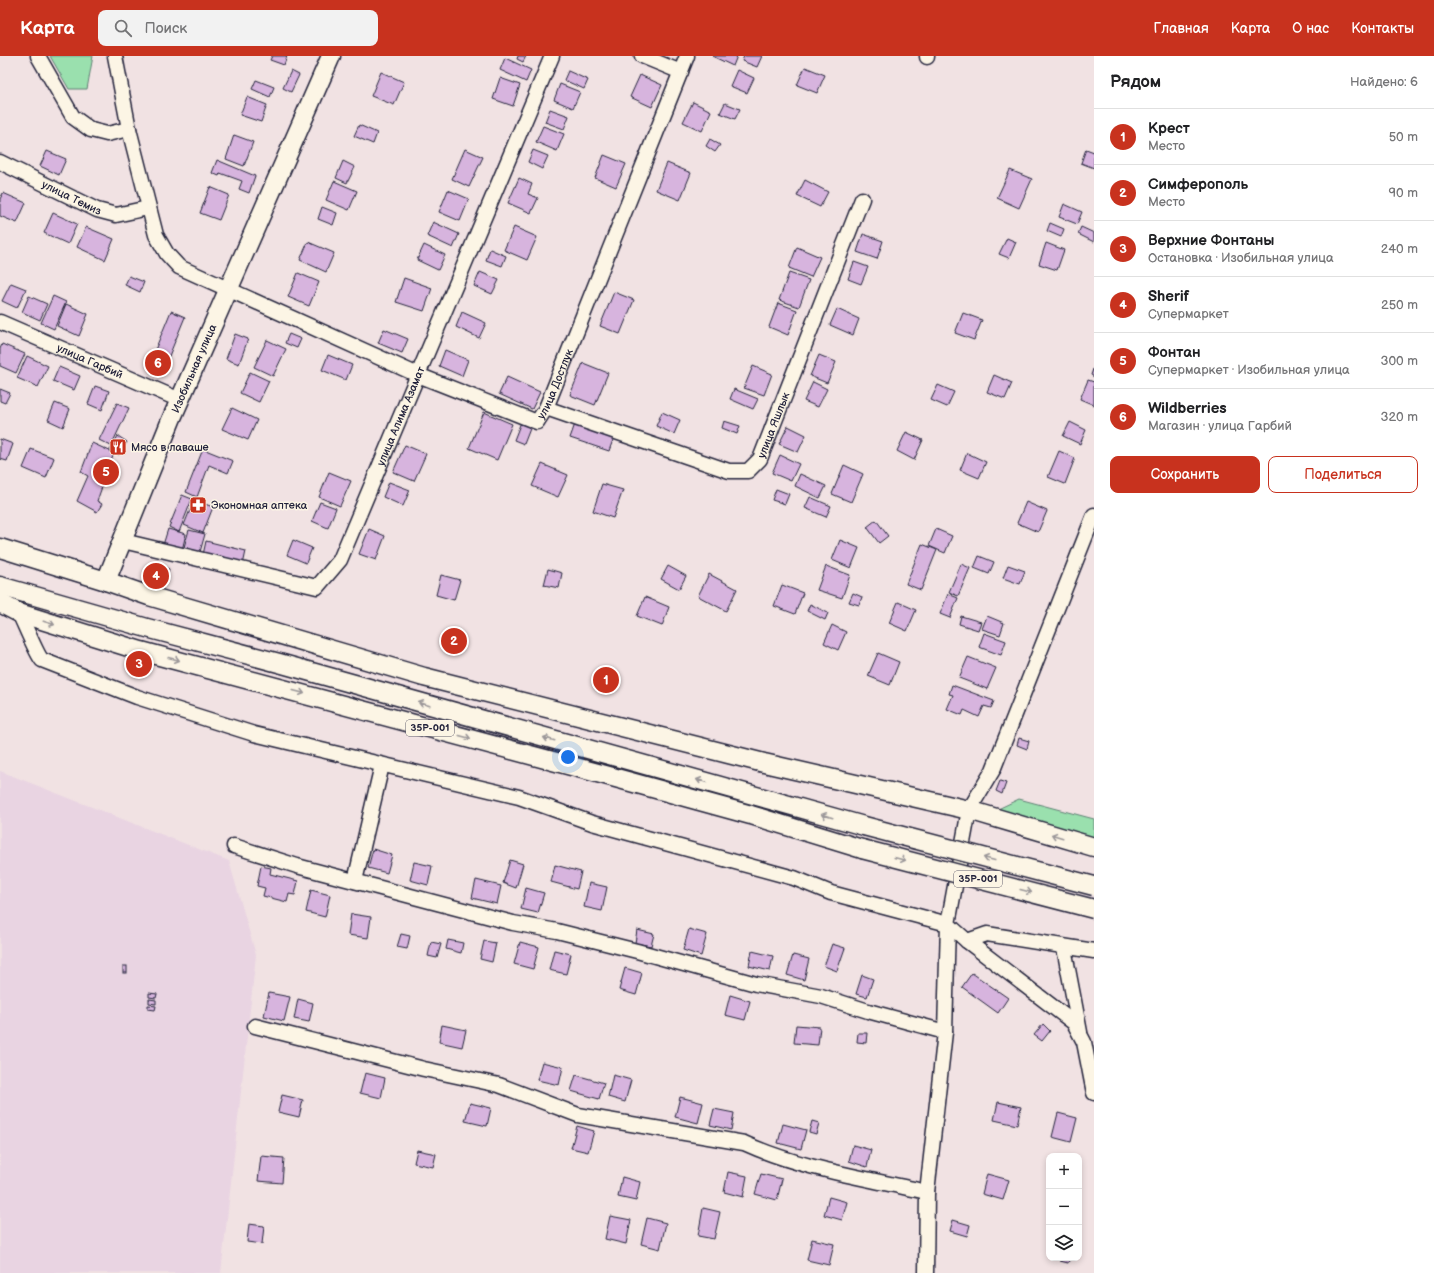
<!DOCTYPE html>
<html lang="ru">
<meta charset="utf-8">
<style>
:root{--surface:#fff;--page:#f2f2f2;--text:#202124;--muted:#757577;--line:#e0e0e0;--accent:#c8321e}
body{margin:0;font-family:"Balsamiq Sans",sans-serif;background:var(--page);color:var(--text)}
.controls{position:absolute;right:12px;bottom:12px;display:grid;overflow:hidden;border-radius:8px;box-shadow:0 2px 6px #0003}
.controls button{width:36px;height:36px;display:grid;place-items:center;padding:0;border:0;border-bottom:1px solid var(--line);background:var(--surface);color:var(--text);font:20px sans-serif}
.you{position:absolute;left:568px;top:701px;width:14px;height:14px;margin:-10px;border:3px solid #fff;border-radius:50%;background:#1a73e8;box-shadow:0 0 0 6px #1a73e833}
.badge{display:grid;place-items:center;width:26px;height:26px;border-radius:50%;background:var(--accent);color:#fff;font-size:13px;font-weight:700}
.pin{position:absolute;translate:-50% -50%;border:2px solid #fff;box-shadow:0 1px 4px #0006}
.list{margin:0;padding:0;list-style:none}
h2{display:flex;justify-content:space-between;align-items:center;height:52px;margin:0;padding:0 16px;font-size:17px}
h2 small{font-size:13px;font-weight:400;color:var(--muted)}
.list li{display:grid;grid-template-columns:26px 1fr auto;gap:12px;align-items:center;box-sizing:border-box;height:56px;padding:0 16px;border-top:1px solid var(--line)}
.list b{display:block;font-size:15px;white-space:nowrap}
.list p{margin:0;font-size:13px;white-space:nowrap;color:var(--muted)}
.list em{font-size:13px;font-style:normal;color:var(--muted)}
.actions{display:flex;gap:8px;padding:12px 16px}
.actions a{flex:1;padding:9px 0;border:1px solid var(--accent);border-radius:8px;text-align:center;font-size:14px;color:var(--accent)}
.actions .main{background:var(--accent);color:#fff}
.icon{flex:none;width:22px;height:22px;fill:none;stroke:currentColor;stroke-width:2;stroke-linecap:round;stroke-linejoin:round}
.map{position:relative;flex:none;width:1094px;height:1217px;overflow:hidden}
header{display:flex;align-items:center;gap:24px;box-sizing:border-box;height:56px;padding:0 20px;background:var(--accent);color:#fff}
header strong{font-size:19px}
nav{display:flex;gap:22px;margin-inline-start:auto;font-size:14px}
.search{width:280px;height:36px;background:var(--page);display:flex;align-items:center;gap:10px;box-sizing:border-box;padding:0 14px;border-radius:8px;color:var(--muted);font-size:15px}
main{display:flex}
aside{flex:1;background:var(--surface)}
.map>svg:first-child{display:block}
.built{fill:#e9d4e2}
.green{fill:#9ae0ae;stroke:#5e8174}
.building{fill:#d7b4de;stroke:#22223b}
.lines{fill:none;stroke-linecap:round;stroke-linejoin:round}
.minor-casing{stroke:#22223b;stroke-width:17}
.major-casing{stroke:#22223b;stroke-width:21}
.minor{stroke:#fcf5e5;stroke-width:14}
.major{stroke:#fcf5e5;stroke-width:18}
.major-bridge-casing{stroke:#22223b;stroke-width:21;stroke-linecap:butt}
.major-bridge{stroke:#fcf5e5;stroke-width:18}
.oneway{stroke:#9a9698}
.labels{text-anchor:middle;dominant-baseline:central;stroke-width:3;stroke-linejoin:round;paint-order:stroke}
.shield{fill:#fcf5e5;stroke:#63616e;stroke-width:1}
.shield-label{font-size:10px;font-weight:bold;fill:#22223b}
.street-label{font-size:11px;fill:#22223b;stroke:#fcf5e5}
.poi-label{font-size:11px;fill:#22223b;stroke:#fcf5e5;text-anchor:start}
</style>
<header>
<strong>Карта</strong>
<div class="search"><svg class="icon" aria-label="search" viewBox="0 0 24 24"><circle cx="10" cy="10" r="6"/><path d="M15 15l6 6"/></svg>Поиск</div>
<nav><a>Главная</a><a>Карта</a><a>О нас</a><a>Контакты</a></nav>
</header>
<main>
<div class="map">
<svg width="1094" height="1217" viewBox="0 0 1094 1217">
<rect width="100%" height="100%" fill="#f1e2e3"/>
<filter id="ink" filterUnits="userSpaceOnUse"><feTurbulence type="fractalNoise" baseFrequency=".025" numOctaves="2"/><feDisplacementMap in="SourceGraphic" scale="8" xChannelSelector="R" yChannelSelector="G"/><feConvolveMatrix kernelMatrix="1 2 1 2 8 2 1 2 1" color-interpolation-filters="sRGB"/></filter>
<g filter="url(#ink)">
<polygon class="built" points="0,715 229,805 256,899 221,1217 0,1217"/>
<g class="green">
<polygon points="50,0 93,0 87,33 69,33"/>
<polygon points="1019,743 1094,763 1094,781 998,753"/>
</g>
<g class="building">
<polygon points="272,0 287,0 284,9 270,4"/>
<polygon points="518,0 526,0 523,6 517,3"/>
<polygon points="712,0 737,0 733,10"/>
<polygon points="744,0 762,0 757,11 742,5"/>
<polygon points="505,2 531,14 526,26 500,14"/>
<polygon points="805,11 825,19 817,37 797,29"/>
<polygon points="737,14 754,22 747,37 730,30"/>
<polygon points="291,15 299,19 291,36 283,32"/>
<polygon points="568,15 588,24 584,33 564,24"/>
<polygon points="381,16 404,26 394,49 371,40"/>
<polygon points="640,19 662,29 652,51 630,41"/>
<polygon points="500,22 520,29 513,50 493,43"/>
<polygon points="256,24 274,31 270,41 252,33"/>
<polygon points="560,28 580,36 573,52 554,44"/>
<polygon points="247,41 267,49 261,66 240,59"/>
<polygon points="693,46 711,55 702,75 683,66"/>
<polygon points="725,47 740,53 735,63 720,57"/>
<polygon points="550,53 569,60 564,73 545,66"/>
<polygon points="359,69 377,77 373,88 354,80"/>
<polygon points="543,70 564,78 557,95 536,86"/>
<polygon points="234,79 253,86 244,110 226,103"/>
<polygon points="710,83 720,89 715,96 706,90"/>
<polygon points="465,93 483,101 469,131 452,123"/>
<polygon points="1086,93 1094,96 1094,112 1081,107"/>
<polygon points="533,94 548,100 542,113 528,106"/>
<polygon points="47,95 66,103 59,119 40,110"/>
<polygon points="604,99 626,108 616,131 595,122"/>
<polygon points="217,104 255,120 249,137 239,133 242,125 220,117 219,120 212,117"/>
<polygon points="343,105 355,111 347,127 336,122"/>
<polygon points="667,107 691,117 680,144 656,134"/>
<polygon points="1010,114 1032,123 1019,152 997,142"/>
<polygon points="519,122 532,128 528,138 538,142 531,157 508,147"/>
<polygon points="805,124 828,136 820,151 797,140"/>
<polygon points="334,125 357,135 349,154 326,144"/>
<polygon points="210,131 229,139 219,164 200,157"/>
<polygon points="448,134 469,143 460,165 439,156"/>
<polygon points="3,137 26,147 17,167 0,160 0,143"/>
<polygon points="1064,148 1082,156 1077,168 1059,161"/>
<polygon points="322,151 337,157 333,169 318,163"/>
<polygon points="53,157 77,168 68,188 44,177"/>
<polygon points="433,166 459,178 453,192 427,180"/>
<polygon points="1050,167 1064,173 1061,181 1047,175"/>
<polygon points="86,171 114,183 105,204 77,191"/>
<polygon points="514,171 537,181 527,204 504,194"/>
<polygon points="1081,171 1094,177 1094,186 1078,178"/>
<polygon points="863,178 883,185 877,203 857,196"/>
<polygon points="1007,182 1016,186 1009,202 999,198"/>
<polygon points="308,186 334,197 326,216 300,204"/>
<polygon points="1046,187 1064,194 1057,214 1039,208"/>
<polygon points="424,189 445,199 438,214 417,204"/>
<polygon points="797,191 820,201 811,221 789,212"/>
<polygon points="490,193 506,200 502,210 486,204"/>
<polygon points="854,206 868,211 861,228 848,223"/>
<polygon points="480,216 499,224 492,238 474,230"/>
<polygon points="298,217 319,226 309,250 288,241"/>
<polygon points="789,217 809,224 799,251 779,244"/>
<polygon points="129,220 144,226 140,236 125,229"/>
<polygon points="404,222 432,232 424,255 396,246"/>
<polygon points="11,227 26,233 17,252 2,245"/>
<polygon points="614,236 634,244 620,278 600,270"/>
<polygon points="29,240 47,248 40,264 22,256"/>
<polygon points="53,240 66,246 54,273 41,267"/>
<polygon points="778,247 797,254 788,279 769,271"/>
<polygon points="66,248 88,258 79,280 57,270"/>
<polygon points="837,253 859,263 853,279 830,269"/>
<polygon points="171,255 185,261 162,317 148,311"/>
<polygon points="462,256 486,267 479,282 456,271"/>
<polygon points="963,257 982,264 974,284 955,277"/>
<polygon points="384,273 408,283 402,297 378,287"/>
<polygon points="235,278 248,283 239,308 226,303"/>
<polygon points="289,278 301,283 297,292 285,287"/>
<polygon points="267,284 286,293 273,320 254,311"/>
<polygon points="2,288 25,298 16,317 0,310 0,293"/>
<polygon points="445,294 468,304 462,320 439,310"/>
<polygon points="328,299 352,309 346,324 322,314"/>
<polygon points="819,299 836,306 827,327 810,320"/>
<polygon points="27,300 48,310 38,331 17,322"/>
<polygon points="583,307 608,317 595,349 570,339"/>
<polygon points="753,310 772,318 764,339 744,332"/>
<polygon points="1094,310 1094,321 1091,319"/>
<polygon points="59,311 80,320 74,334 53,325"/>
<polygon points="250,316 269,325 259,346 240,337"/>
<polygon points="994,319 1012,327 1005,343 987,336"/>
<polygon points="507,321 540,336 532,353 499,338"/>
<polygon points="1088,324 1094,326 1094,349 1080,343"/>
<polygon points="813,326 827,333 818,351 804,345"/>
<polygon points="938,329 954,336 947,351 931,344"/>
<polygon points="95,330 109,335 102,354 88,348"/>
<polygon points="0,333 10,337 5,347 0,345"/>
<polygon points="734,333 758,343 753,353 730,343"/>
<polygon points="55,347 70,353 63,371 48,364"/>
<polygon points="117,347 129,352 111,390 99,384"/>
<polygon points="232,352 257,364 248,384 222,373"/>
<polygon points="484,356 512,368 497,404 469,392"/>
<polygon points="662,356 680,364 674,378 656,370"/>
<polygon points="724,365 740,370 737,378 722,372"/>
<polygon points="521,366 531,370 524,388 514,384"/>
<polygon points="1070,366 1086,374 1080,388 1063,380"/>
<polygon points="575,368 614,381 609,395 570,382"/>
<polygon points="788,370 806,379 798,396 779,388"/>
<polygon points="906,376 923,384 914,404 897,395"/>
<polygon points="118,380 127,386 119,399 110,394"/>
<polygon points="0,383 13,388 7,405 0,403"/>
<polygon points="92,387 114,397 97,445 102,448 97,456 77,445 88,420 81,416"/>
<polygon points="405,389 426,398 414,425 393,416"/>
<polygon points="31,393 54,402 46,422 23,412"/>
<polygon points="203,393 233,405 228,417 209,409 197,441 186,436"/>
<polygon points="1059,395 1075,402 1065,428 1048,421"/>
<polygon points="967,397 986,406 979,422 960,414"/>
<polygon points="780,399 799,408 791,425 772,417"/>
<polygon points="542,408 568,419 558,441 532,430"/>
<polygon points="844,409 863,418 851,446 832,438"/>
<polygon points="329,416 351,425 340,450 319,441"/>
<polygon points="800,418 826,430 820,442 795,430"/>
<polygon points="389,426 410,434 403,450 383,441"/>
<polygon points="602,428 623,434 613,462 593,455"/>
<polygon points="776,433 789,438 785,448 772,444"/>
<polygon points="182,439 192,443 179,476 169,471"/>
<polygon points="810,441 831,450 826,461 805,452"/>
<polygon points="194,444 213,451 203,477 184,469"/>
<polygon points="320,446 336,452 328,472 312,465"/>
<polygon points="1026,446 1047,455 1038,476 1017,467"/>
<polygon points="876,464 888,480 879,487 867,471"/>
<polygon points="168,473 186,478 182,494 163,489"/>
<polygon points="369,473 385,480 376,504 359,498"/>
<polygon points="936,473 952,480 945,497 929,490"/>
<polygon points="189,474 205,478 200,496 184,491"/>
<polygon points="293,484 312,492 306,507 287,499"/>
<polygon points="840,484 859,492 851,512 832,504"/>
<polygon points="206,485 246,495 243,509 203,499"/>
<polygon points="922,488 937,494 921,534 906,528"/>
<polygon points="979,500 994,506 989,518 974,512"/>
<polygon points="150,507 169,513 162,533 143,527"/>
<polygon points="961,508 970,512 958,540 949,536"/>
<polygon points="1008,509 1025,515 1020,528 1003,522"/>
<polygon points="668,510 686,520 679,533 661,523"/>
<polygon points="826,510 850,519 842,542 817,534"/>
<polygon points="548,513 562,517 559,532 544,529"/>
<polygon points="709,518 737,533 726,555 698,540"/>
<polygon points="441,519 460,524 454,544 436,539"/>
<polygon points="782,529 803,537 795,558 774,550"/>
<polygon points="853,537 862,541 859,549 849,546"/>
<polygon points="948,538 958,542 950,562 940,558"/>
<polygon points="645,541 669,551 662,570 637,560"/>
<polygon points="898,546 916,554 907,575 889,567"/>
<polygon points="810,548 828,557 825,564 807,555"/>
<polygon points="961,560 981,566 978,574 959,568"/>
<polygon points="987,560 1004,567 1000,579 982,573"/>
<polygon points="832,569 846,576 838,594 824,587"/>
<polygon points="984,577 1006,585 1001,599 979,591"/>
<polygon points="878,597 899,606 890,629 868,620"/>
<polygon points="968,601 996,612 987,633 959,622"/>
<polygon points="952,629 994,645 991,652 984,650 979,661 964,654 962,659 947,653 953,639 949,638"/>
<polygon points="1019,682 1029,685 1027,693 1017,689"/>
<polygon points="1000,725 1006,727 1002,738 996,735"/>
<polygon points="373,793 392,799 387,817 368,812"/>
<polygon points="510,804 523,808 516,832 503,827"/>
<polygon points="414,806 432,810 428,829 410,824"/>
<polygon points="555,809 581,816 577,833 551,826"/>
<polygon points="261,810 271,812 270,818 298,825 295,839 289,838 287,846 263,840 265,832 257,830"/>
<polygon points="476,824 501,830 497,848 472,842"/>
<polygon points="589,827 607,831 602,855 584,851"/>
<polygon points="526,832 544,837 538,857 521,853"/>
<polygon points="311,834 330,839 325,861 306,856"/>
<polygon points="351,858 371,861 368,882 348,879"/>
<polygon points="689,873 707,878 701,900 683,894"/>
<polygon points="637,874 654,878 651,890 635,887"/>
<polygon points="401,878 410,880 407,893 397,891"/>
<polygon points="448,884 463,887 461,897 446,893"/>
<polygon points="484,885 496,887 492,906 480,903"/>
<polygon points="431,886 441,888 437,902 428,900"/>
<polygon points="520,886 539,891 533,913 514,908"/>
<polygon points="832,888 845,892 837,915 824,910"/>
<polygon points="554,894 571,898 566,918 549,914"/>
<polygon points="752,895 773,900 770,915 749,910"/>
<polygon points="793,899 809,903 804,924 787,919"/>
<rect x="123" y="910" width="4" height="7"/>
<polygon points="625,912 642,917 636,939 619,934"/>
<polygon points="972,917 1008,942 998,957 962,931"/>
<polygon points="862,919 873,923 867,941 856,938"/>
<polygon points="149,937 157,938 156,942 149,941"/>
<polygon points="269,937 290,941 284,965 264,960"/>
<polygon points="730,939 750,945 745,964 725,959"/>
<polygon points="149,943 156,944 156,948 149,947"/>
<polygon points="298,943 313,947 309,966 294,963"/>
<polygon points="148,949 156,950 155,954 148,953"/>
<polygon points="1043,968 1050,975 1042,985 1034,979"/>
<polygon points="442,969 466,974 462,991 439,986"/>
<polygon points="796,969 820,971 818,989 794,987"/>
<polygon points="858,977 867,977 866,987 857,986"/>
<polygon points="542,1006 563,1011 559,1029 537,1024"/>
<polygon points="365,1017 385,1022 381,1042 360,1037"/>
<polygon points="576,1019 604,1027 599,1043 571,1035"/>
<polygon points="613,1019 631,1024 625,1046 608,1041"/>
<polygon points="282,1039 303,1044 299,1061 278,1056"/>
<polygon points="680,1041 703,1047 698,1067 675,1061"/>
<polygon points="998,1046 1021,1051 1017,1069 994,1064"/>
<polygon points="470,1047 491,1052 487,1070 465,1065"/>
<polygon points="714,1053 734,1057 731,1074 710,1069"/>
<polygon points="1058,1057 1077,1062 1071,1086 1052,1081"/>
<polygon points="812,1065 819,1067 816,1078 809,1076"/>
<polygon points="783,1068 806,1074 801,1093 778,1087"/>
<polygon points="577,1070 594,1075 588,1096 571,1092"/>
<polygon points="853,1089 871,1094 867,1111 849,1105"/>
<polygon points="417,1094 436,1098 433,1111 414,1107"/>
<polygon points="261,1100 284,1102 282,1127 258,1125"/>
<polygon points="728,1116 747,1120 743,1141 724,1136"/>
<polygon points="761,1118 782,1123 777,1144 755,1138"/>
<polygon points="987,1118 1009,1124 1003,1144 982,1138"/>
<polygon points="622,1121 640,1126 636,1145 618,1141"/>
<polygon points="829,1141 847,1146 842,1164 824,1159"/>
<polygon points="703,1152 720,1156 714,1183 698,1180"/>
<polygon points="610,1160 631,1164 626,1188 605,1183"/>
<polygon points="647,1162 666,1167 660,1193 641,1188"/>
<polygon points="953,1164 970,1169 967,1180 950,1175"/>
<polygon points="249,1168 264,1170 262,1188 247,1186"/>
<polygon points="812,1183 834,1188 829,1209 807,1204"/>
<polygon points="1060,1202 1070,1202 1068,1207 1060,1205"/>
</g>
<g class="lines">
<g class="minor-casing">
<g id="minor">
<polyline points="38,0 73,61 91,74 107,78 129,73"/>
<path id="s1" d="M115 0 129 73 156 179 167 198 179 211 418 319 537 366 546 352 687 0"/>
<polyline points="642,0 681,16"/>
<polyline points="927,1 927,0"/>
<path id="s2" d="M0 106 97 154 116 159 148 152"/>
<path id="s3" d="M0 266 180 344"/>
<path id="s4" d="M546 352 729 415H748L760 403 862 143"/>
<polyline points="1094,459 993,714 969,754 948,868 967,885 1074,967 1084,986 1094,1037"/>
<path id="s5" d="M123 485 317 531 340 504 552 0"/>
<path d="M19 557C24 567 37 599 42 604L137 641 254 678 519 741 592 767 794 822 831 837 948 868 945 976 927 1136 926 1217"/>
<polyline points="234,790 297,810 513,867 557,875 637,895 756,928 821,940 868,955 945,976"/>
<polyline points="355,825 382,709"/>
<polyline points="967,885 987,878 1094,895"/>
<polyline points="1064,892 1080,976"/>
<path d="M255 970 424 1013 499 1029 578 1059 744 1087C801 1113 866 1122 927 1136"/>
</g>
</g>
<g class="major-casing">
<g id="major">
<path id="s6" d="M0 492 106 525 171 364 331 0"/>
<polyline points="106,525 149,540 424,621 764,707 969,754 1094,791"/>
<polyline points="0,530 147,572 279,607 864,770"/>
<polyline points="0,547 19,557 141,595 605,719 751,759 862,793"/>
</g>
</g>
<use href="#minor" class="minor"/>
<use href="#major" class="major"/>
<g class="major-bridge-casing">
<g id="major-bridge">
<polyline points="864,770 1094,830"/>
<polyline points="862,793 1094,853"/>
</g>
</g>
<use href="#major-bridge" class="major-bridge"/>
</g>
<defs><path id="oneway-shaft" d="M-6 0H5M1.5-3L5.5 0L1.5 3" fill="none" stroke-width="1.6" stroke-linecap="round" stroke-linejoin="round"/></defs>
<g class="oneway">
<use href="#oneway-shaft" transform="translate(49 567) rotate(18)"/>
<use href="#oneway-shaft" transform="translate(174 603) rotate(15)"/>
<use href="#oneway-shaft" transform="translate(299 636) rotate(15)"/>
<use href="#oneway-shaft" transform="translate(424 648) rotate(-164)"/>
<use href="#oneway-shaft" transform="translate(465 681) rotate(15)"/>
<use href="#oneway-shaft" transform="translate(549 683) rotate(-164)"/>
<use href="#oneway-shaft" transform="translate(702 725) rotate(-164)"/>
<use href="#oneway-shaft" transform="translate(827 760) rotate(-164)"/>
<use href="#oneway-shaft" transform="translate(1057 780) rotate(-163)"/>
<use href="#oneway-shaft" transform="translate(900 803) rotate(14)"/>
<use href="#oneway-shaft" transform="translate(989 803) rotate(-165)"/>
<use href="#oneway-shaft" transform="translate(1026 835) rotate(14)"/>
</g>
</g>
<defs>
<g id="restaurant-square" transform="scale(0.9)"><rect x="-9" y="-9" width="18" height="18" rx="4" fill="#c8321e" stroke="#fcf5e5"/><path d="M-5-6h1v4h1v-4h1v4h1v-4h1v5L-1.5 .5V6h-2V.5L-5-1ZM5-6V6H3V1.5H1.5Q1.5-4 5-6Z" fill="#fff"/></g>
<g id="pharmacy-square" transform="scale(0.9)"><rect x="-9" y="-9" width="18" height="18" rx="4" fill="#c8321e" stroke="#fcf5e5"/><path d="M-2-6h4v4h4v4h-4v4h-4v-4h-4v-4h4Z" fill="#fff"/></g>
</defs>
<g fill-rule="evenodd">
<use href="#restaurant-square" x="118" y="391"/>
<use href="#pharmacy-square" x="198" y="449"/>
</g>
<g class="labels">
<g class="shield">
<rect x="406" y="664" width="48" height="16" rx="3"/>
<rect x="954" y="815" width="48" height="16" rx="3"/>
</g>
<g class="shield-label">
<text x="430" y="672">35Р-001</text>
<text x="978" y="823">35Р-001</text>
</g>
<g class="street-label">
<text stroke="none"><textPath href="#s2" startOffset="80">улица Темиз</textPath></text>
<text stroke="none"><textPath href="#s3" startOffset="98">улица Гарбий</textPath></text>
<text stroke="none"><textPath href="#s6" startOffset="341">Изобильная улица</textPath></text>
<text stroke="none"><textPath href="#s1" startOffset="656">улица Достлук</textPath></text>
<text stroke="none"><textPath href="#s5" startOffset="391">улица Алима Азамат</textPath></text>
<text stroke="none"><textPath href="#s4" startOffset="266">улица Яшлык</textPath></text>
</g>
<g class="poi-label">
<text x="131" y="391">Мясо в лаваше</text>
<text x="211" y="449">Экономная аптека</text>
</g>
</g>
</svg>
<div class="controls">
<button>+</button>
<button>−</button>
<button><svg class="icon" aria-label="layers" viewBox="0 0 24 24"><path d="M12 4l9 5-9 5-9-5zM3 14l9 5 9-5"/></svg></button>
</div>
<div class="you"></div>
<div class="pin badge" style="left:606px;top:624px">1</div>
<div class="pin badge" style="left:454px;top:585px">2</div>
<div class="pin badge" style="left:139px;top:608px">3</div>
<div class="pin badge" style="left:156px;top:520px">4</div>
<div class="pin badge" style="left:106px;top:416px">5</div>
<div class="pin badge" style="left:158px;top:307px">6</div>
</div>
<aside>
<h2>Рядом<small>Найдено: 6</small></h2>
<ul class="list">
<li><span class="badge">1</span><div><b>Крест</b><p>Место</p></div><em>50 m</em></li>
<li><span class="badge">2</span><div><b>Симферополь</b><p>Место</p></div><em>90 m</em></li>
<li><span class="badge">3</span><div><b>Верхние Фонтаны</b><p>Остановка · Изобильная улица</p></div><em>240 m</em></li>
<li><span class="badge">4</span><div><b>Sherif</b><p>Супермаркет</p></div><em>250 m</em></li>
<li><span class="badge">5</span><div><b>Фонтан</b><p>Супермаркет · Изобильная улица</p></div><em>300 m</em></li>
<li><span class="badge">6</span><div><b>Wildberries</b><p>Магазин · улица Гарбий</p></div><em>320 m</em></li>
</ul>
<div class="actions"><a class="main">Сохранить</a><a>Поделиться</a></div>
</aside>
</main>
